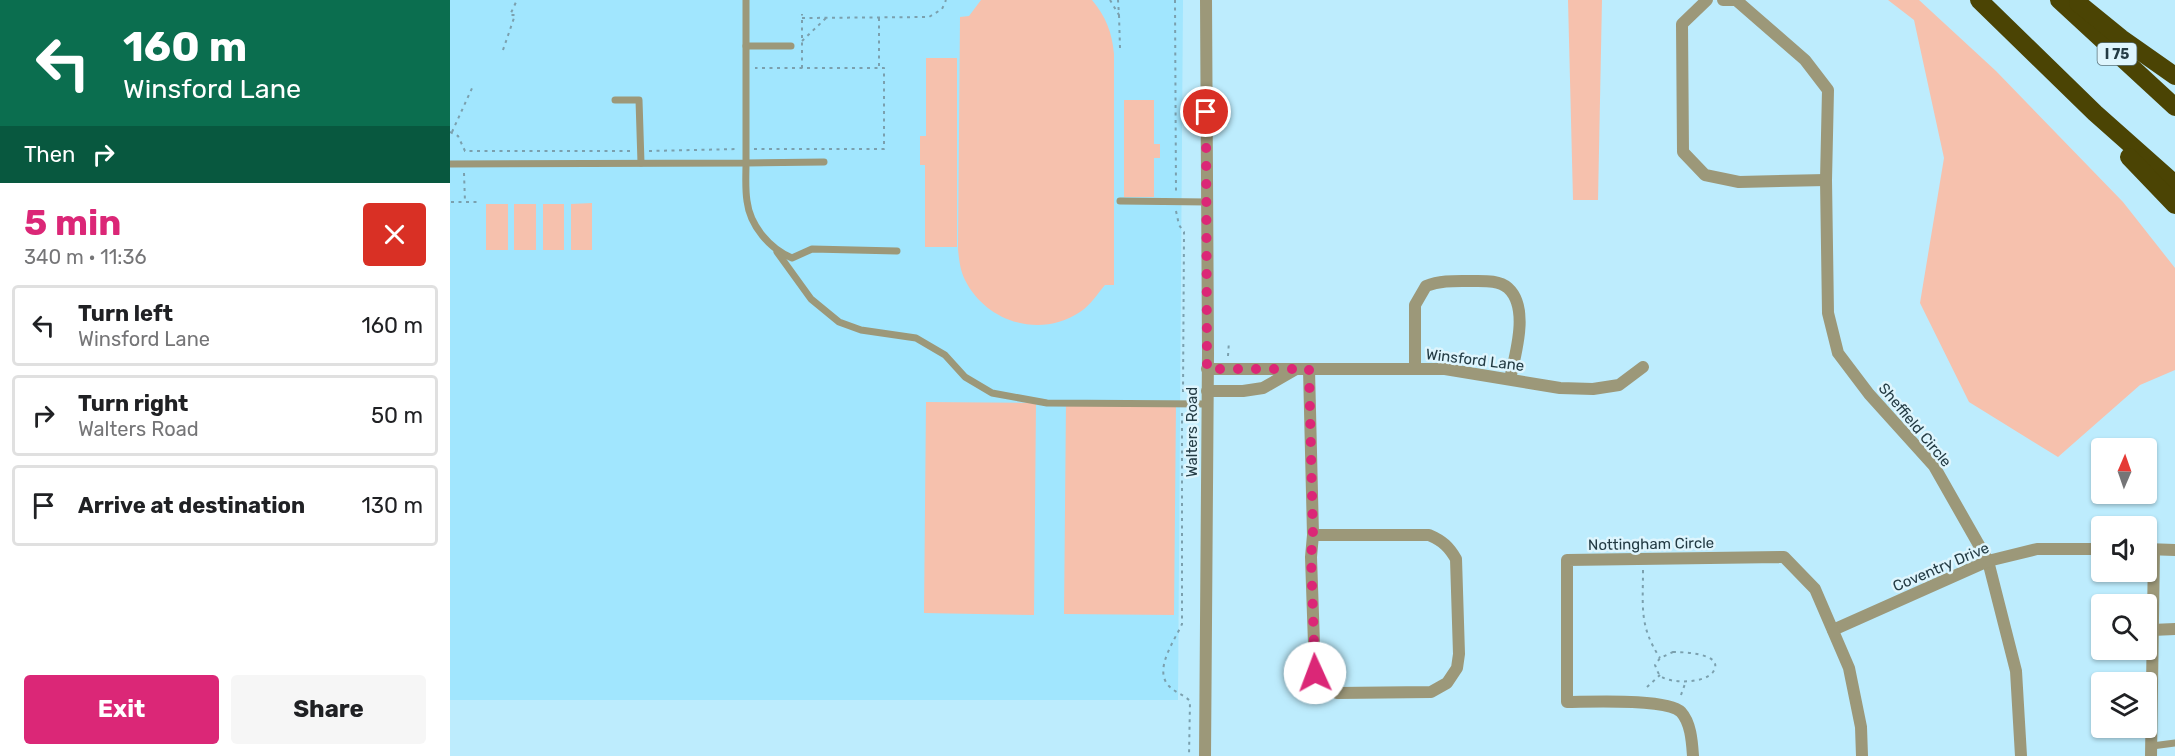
<!DOCTYPE html>
<html lang="en">
<head>
<meta charset="utf-8">
<style>
	body { margin:0; font-family:Rubik,sans-serif; background:#f6f6f6; color:#202124; height:100vh; display:flex; flex-direction:column; font-size:22px; white-space:nowrap }
	* { box-sizing:border-box; margin:0 }
	p { font-size:20px; color:#757577 }
	.icon { flex:none; width:33px; height:33px; fill:none; stroke:currentColor; stroke-width:2; stroke-linecap:round; stroke-linejoin:round }
	.map { position:relative; flex:1; overflow:hidden }
	.panel { display:flex; flex-direction:column; background:#fff; width:450px }
	.panel>* { flex:none }
	.top-card { background:#0b6e4f; color:#fff; overflow:hidden }
	.needle { width:39px; rotate:2deg }
	.controls { position:absolute; left:1641px; top:438px; display:grid; gap:12px }
	.controls a { display:grid; place-items:center; width:66px; height:66px; border-radius:6px; background:#fff; box-shadow:0 2px 4px #0004; font-size:30px }
	.pin { position:absolute; display:grid; place-items:center; width:51px; height:51px; color:#fff; margin:-26px; border:3px solid #fff; border-radius:50%; box-shadow:0 2px 6px #0007 }
	.me { position:absolute; width:66px; margin:-33px; rotate:358deg; stroke-linejoin:round; filter:drop-shadow(0 0 4px #0008) }
	.turn { display:flex; align-items:center; gap:21px; height:126px; padding:0 24px; font-size:27px }
	.turn .icon { width:78px; height:78px; stroke-width:2.5 }
	.turn b { display:block; font-size:42px; line-height:51px }
	.then { display:flex; align-items:center; height:57px; padding:0 24px; background:#0003; gap:12px; font-size:22px }
	.round { display:grid; place-items:center; flex:none; width:63px; height:63px; border-radius:6px; background:#f6f6f6 }
	.headline { display:flex; align-items:center; justify-content:space-between; height:102px; padding:0 24px }
	h1 { font-size:36px; font-weight:700; line-height:45px; color:#db2777 }
	.action { display:flex; gap:12px; margin-top:auto; padding:12px 24px }
	.action a { flex:1; height:69px; border-radius:6px; background:#db2777; color:#fff; font-size:24px; font-weight:700; line-height:69px; text-align:center }
	.action a+a { background:#f6f6f6; color:#202124 }
	ul { padding:0; list-style:none }
	li { display:flex; align-items:center; gap:18px; height:81px; margin:0 12px 9px; padding:0 12px; border:3px solid #e0e0e0; border-radius:6px }
	li div { flex:1 }
	li b { display:block; font-size:22px }
	li em { font-style:normal }
	main { display:flex; flex:1; min-height:0 }
	.map>svg:first-child { display:block }
</style>
</head>
<body>
<main>
<section class="panel">
<div class="top-card">
<div class="turn"><svg class="icon" aria-label="left" viewBox="0 0 24 24"><path d="M17 20v-9H6M10 6l-5 5 5 5"/></svg><div><b>160 m</b>Winsford Lane</div></div>
<div class="then">Then<svg class="icon" aria-label="right" viewBox="0 0 24 24"><path d="M7 20v-9h11M14 6l5 5-5 5"/></svg></div>
</div>
<div class="headline"><div><h1>5 min</h1><p>340 m · 11:36</p></div><a class="round" style="background:#d93025;color:#fff"><svg class="icon" aria-label="close" viewBox="0 0 24 24"><path d="M6 6l12 12M18 6L6 18"/></svg></a></div>
<ul>
<li><svg class="icon" aria-label="left" viewBox="0 0 24 24"><path d="M17 20v-9H6M10 6l-5 5 5 5"/></svg><div><b>Turn left</b><p>Winsford Lane</p></div><em>160 m</em></li>
<li><svg class="icon" aria-label="right" viewBox="0 0 24 24"><path d="M7 20v-9h11M14 6l5 5-5 5"/></svg><div><b>Turn right</b><p>Walters Road</p></div><em>50 m</em></li>
<li><svg class="icon" aria-label="arrive" viewBox="0 0 24 24"><path d="M6 21V4h12l-3 4 3 4H6"/></svg><div><b>Arrive at destination</b></div><em>130 m</em></li>
</ul>
<div class="action"><a>Exit</a><a>Share</a></div>
</section>
<div class="map">
<svg width="1725" height="756" viewBox="0 0 1725 756">
	<rect width="100%" height="100%" fill="#bdecfd"/>
	<polygon fill="#a1e6fe" points="0,0 733,0 728,700 0,700"/>
	<g fill="#f6c1ad">
		<path d="M531 0H642C656 17 662 32 664 54V285H655C647 294 641 305 630 312 590 339 536 322 515 280 510 270 509 259 508 249L510 17 519 16Z"/>
		<polygon points="1118,0 1152,0 1148,200 1123,200"/>
		<polygon points="1438,0 1469,0 1546,71 1673,202 1725,268 1725,370 1690,385 1608,457 1519,402 1470,303 1494,158 1464,20"/>
		<polygon points="476,58 507,58 507,247 475,247 475,165 470,165 470,136 476,136"/>
		<polygon points="674,100 704,100 704,144 710,144 710,158 704,158 704,197 674,197"/>
		<polygon points="142,203 142,250 121,250 121,204"/>
		<rect x="36" y="204" width="22" height="46"/>
		<rect x="64" y="204" width="22" height="46"/>
		<rect x="93" y="204" width="21" height="46"/>
		<polygon points="476,402 586,403 584,615 474,613"/>
		<polygon points="616,402 726,404 724,615 614,614"/>
	</g>
	<g fill="none" stroke-linecap="round" stroke-linejoin="round">
		<g stroke="#7ba0ae" stroke-width="2" stroke-dasharray="3 4.5" stroke-linecap="butt">
			<polyline points="660,0 669,15 668,0"/>
			<polyline points="725,0 726,193"/>
			<polyline points="669,15 670,48"/>
			<polyline points="352,18 479,17 492,9 496,0"/>
			<polyline points="429,18 429,67"/>
			<polyline points="352,41 376,18"/>
			<polyline points="53,50 65,15 60,15 67,0"/>
			<polyline points="352,68 352,14"/>
			<polyline points="0,132 8,136 15,151 182,151"/>
			<polyline points="2,132 23,86"/>
			<polyline points="304,149 434,149 434,68 305,68"/>
			<polyline points="199,151 287,149"/>
			<polyline points="14,173 15,202"/>
			<polyline points="1,202 29,202"/>
			<polyline points="726,211 729,225 734,232 733,395"/>
			<polyline points="778,356 779,341"/>
			<path d="M732 413V624C725 640 702 671 720 687 726 693 734 695 740 701L739 756"/>
			<path d="M1193 570C1193 607 1189 626 1210 658"/>
			<path d="M1223 652C1231 652 1276 653 1263 672 1255 683 1223 684 1212 677 1208 675 1207 669 1205 665L1210 658Z"/>
			<polyline points="1197,687 1210,675"/>
			<polyline points="1231,695 1236,681"/>
		</g>
		<g stroke="#9c9879" stroke-width="7">
			<polyline points="296,46 341,46"/>
			<polyline points="165,100 189,100 191,163"/>
			<path d="M374 162 296 163C296 175 295 189 297 201 300 226 320 249 342 258L362 249 447 251"/>
			<polyline points="0,164 296,163 296,0"/>
			<polyline points="670,201 757,202"/>
			<polyline points="327,252 361,299 389,322 411,330 466,338 495,355 515,377 542,393 597,403 757,404"/>
			<polyline points="1702,746 1725,743"/>
		</g>
		<g stroke="#9c9879" stroke-width="12">
			<polyline points="1257,0 1232,24 1233,152 1255,175 1289,182 1376,180"/>
			<polyline points="1273,0 1286,0 1355,60 1378,90 1376,180 1378,313 1388,353 1419,394 1484,466 1538,561 1566,671 1571,756"/>
			<path d="M965 368V305L976 286C991 280 1006 281 1022 281 1034 281 1049 280 1058 288 1080 308 1065 355 1060 379"/>
			<polyline points="846,369 995,369 1110,388 1143,389 1169,385 1193,367"/>
			<path d="M859 369 863 535 861 557 865 673 873 687 887 693 981 692 997 683 1007 668 1009 654 1006 559C999 547 993 541 979 535H863"/>
			<polyline points="757,391 793,391 813,388 846,369 757,369"/>
			<polyline points="1696,549 1725,550"/>
			<polyline points="1383,630 1538,561 1587,549 1652,549"/>
			<polyline points="1702,630 1725,629"/>
			<polyline points="755,756 758,353 756,0"/>
			<path d="M1243 756C1242 742 1241 723 1231 712 1217 698 1139 702 1117 702V560L1334 557 1365 589 1399 668 1411 727 1412 756"/>
			<polyline points="1701,756 1704,549"/>
		</g>
		<g stroke="#4b4404" stroke-width="18">
			<polyline points="1529,0 1645,113 1725,184"/>
			<polyline points="1609,0 1725,107"/>
			<polyline points="1628,3 1671,38 1725,76"/>
			<polyline points="1679,157 1725,205"/>
		</g>
	</g>
	<g fill="none" stroke-linecap="round" stroke-linejoin="round">
		<polyline stroke="#db2777" stroke-width="10" stroke-dasharray="0 18" points="756,112 757,369 859,369 863,536 861,556 865,673"/>
	</g>
	<g text-anchor="middle" dominant-baseline="central" stroke-width="5" stroke-linejoin="round" paint-order="stroke">
		<rect fill="#def5fd" stroke="#5b737c" stroke-width="1.5" x="1647.5" y="43" width="39" height="22" rx="4.5"/>
		<g font-size="14" font-weight="bold" fill="#233b44">
			<text x="1667" y="54">I 75</text>
		</g>
		<g font-size="15" fill="#233b44" stroke="#def5fd">
			<text transform="translate(1025 360) rotate(7)">Winsford Lane</text>
			<text transform="translate(1465 425) rotate(50)">Sheffield Circle</text>
			<text transform="translate(742 432) rotate(-90)">Walters Road</text>
			<text transform="translate(1201 544) rotate(-1)">Nottingham Circle</text>
			<text transform="translate(1491 567) rotate(-23)">Coventry Drive</text>
		</g>
	</g>
</svg>
<div class="controls">
<a><svg class="needle" viewBox="-14 -14 28 28"><path d="M0-13l5 13h-10z" fill="#e53935"/><path d="M0 13l5-13h-10z" fill="#757577"/></svg></a>
<a><svg class="icon" aria-label="sound" viewBox="0 0 24 24"><path d="M4 9h4l5-4v14l-5-4H4zM17 9q2 3 0 6"/></svg></a>
<a><svg class="icon" aria-label="search" viewBox="0 0 24 24"><circle cx="10" cy="10" r="6"/><path d="M15 15l6 6"/></svg></a>
<a><svg class="icon" aria-label="layers" viewBox="0 0 24 24"><path d="M12 4l9 5-9 5-9-5zM3 14l9 5 9-5"/></svg></a>
</div>
<div class="pin" style="left:756px;top:112px;background:#d93025"><svg class="icon" aria-label="arrive" viewBox="0 0 24 24"><path d="M6 21V4h12l-3 4 3 4H6"/></svg></div>
<svg class="me" style="left:865px;top:673px" viewBox="-20 -20 40 40"><circle r="19" fill="#fff"/><path d="M0-13L10 11 0 6-10 11z" fill="#db2777"/></svg>
</div>
</main>
</body>
</html>
